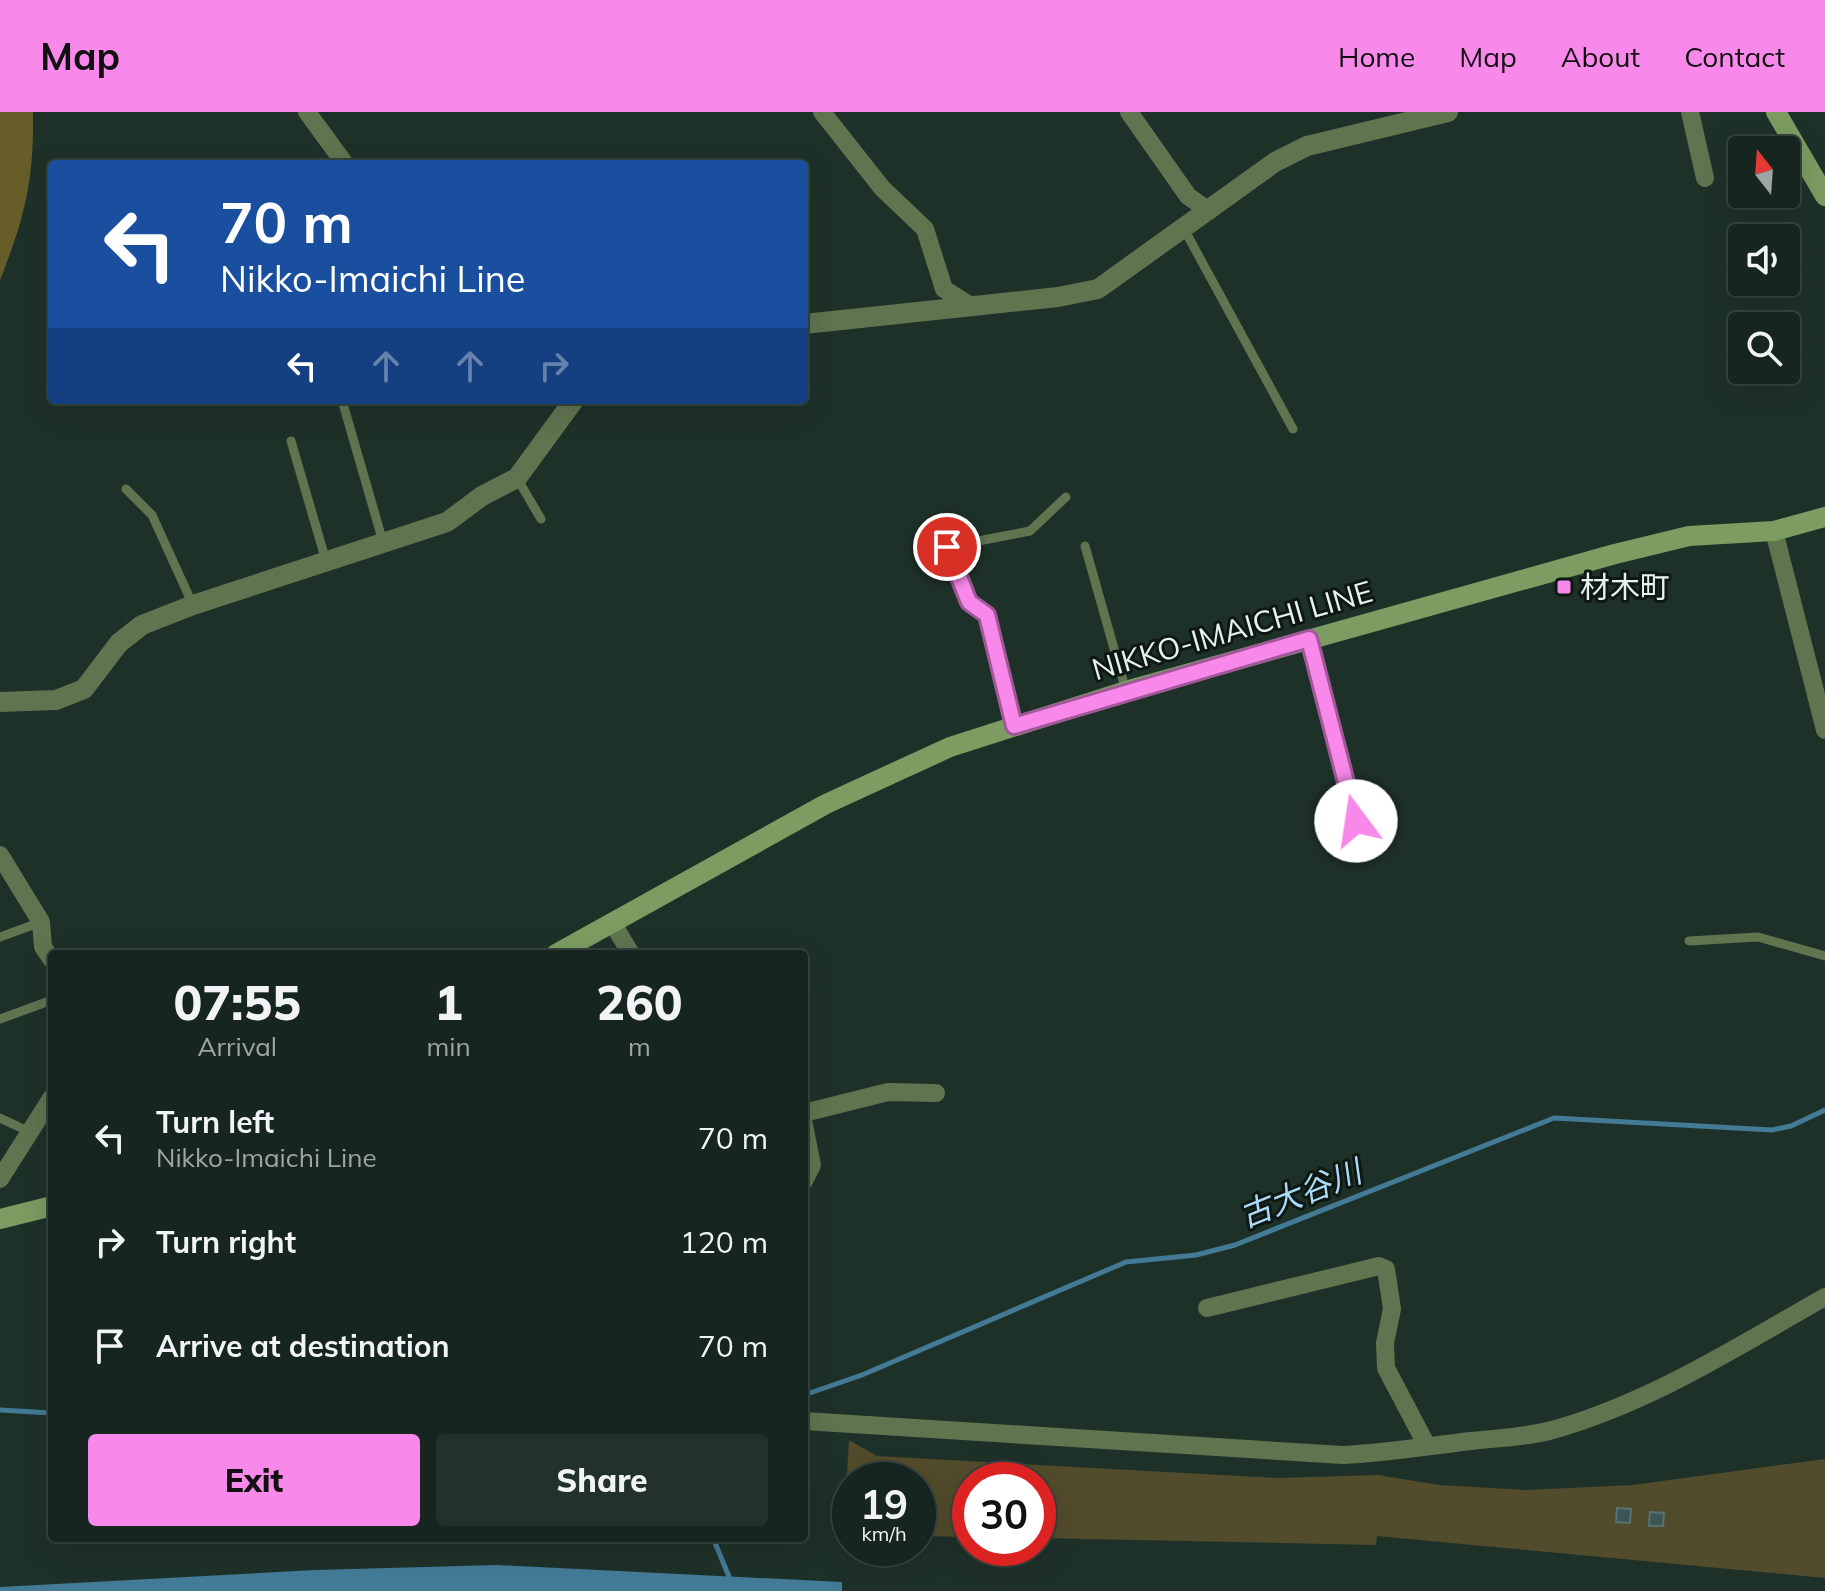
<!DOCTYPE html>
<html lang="en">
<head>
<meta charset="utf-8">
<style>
	body { margin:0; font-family:Mulish,"Noto Sans JP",sans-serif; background:#23312c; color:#f1f3f6; height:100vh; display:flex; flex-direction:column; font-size:30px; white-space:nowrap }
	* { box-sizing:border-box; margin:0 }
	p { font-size:26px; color:#9ea5a4 }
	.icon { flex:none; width:44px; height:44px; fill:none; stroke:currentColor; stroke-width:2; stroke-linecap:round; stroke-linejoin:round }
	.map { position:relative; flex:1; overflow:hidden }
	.details { position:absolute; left:48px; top:838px; width:760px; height:592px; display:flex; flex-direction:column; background:#16251f; border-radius:8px; box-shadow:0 8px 32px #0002,0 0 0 2px #35423d }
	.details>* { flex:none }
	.top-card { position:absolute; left:48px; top:48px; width:760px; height:244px; border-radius:8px; box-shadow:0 8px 32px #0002,0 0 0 2px #35423d; background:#1a4fa0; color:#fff; overflow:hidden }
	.needle { width:52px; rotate:343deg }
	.controls { position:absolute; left:1728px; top:24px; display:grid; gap:16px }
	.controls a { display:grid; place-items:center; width:72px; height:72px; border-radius:8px; background:#16251f; box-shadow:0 8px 32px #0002,0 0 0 2px #35423d; font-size:40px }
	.speed { position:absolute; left:832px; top:1350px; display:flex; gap:16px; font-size:40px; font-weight:700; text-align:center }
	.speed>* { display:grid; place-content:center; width:104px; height:104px; border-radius:50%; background:#16251f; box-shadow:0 8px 32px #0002,0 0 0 2px #35423d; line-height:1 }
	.speed small { font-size:20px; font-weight:400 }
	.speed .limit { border:12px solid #d22; background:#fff; color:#111 }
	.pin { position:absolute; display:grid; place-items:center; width:68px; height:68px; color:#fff; margin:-34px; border:4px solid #fff; border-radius:50%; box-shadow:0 2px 8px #0007 }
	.me { position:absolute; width:88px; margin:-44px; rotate:346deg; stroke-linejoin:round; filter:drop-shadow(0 0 6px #0008) }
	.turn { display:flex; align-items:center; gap:28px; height:168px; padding:0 40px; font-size:36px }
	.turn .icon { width:104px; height:104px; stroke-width:2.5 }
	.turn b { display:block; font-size:56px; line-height:68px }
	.lanes { display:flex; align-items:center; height:76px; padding:0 40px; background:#0003; justify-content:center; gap:40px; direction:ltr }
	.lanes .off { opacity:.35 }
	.eta { display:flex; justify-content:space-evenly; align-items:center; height:136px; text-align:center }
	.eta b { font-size:48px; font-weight:800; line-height:56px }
	.action { display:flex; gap:16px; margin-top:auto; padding:16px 40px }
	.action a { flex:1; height:92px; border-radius:8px; background:#f888ea; color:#111; font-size:32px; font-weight:800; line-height:92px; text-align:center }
	.action a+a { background:#23312c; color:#f1f3f6 }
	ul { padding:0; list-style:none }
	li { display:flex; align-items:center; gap:24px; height:104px; padding:0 40px }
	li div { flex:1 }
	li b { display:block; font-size:30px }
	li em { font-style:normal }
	header { display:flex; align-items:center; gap:48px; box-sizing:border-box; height:112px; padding:0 40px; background:#f888ea; color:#111 }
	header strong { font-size:38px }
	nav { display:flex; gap:44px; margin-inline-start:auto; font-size:28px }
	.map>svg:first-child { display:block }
</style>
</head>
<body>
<header>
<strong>Map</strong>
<nav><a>Home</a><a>Map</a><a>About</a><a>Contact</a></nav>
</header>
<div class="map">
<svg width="1825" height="1479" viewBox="0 0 1825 1479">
	<rect width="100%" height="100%" fill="#1e3129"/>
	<polygon fill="#524c2c" points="849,1328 877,1344 1278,1366 1378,1363 1439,1373 1527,1378 1633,1373 1825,1347 1825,1466 1377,1424 1376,1433 1038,1426 1038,1368 970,1368 970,1425 918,1424 918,1368 850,1368 850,1430 843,1427"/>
	<path fill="#675d28" d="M0 0H33C34 68 25 105 0 168Z"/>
	<polygon fill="#437a96" points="497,1453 842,1470 842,1479 0,1479 0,1475 315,1458"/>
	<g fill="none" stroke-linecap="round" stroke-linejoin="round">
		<g stroke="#437a96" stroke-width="5">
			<polyline points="804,1283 862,1263 1126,1150 1196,1143 1235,1133 1554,1006 1772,1018 1791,1014 1825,998"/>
			<polyline points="0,1298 52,1301"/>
			<polyline points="713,1426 735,1479"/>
		</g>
	</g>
	<g fill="#3b5455" stroke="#587272" stroke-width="2">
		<polygon points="1617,1396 1631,1397 1630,1411 1616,1410"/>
		<polygon points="1650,1400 1664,1401 1663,1414 1649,1414"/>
	</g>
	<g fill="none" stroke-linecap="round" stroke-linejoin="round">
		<g stroke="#607450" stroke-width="9">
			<polyline points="1184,117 1293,317"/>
			<polyline points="342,288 383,430"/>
			<polyline points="291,329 326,449"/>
			<polyline points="517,366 541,407"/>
			<polyline points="126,377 152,403 193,493"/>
			<polyline points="1085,434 1126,579"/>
			<polyline points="1014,614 987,503 969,490 947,435 1030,419 1066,385"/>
			<polyline points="0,825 41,810"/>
			<polyline points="1689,829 1758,825 1825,844"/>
			<polyline points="0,907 52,888"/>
			<polyline points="0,1006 30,1020"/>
		</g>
		<g stroke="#607450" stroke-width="18">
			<polyline points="307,0 345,52"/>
			<polyline points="822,0 882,76 925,117 944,177 971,194"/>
			<polyline points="1129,0 1188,84 1209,99"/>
			<polyline points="1690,0 1705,66"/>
			<polyline points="1774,419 1825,618"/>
			<polyline points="1309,527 1356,709"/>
			<polyline points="0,743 41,810 43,835 52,848"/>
			<polyline points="612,810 631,842"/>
			<polyline points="804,1001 888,980 936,981"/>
			<polyline points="804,1013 812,1053 804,1069"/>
			<polyline points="0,1067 52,985"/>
			<polyline points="1207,1196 1379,1154 1386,1157 1392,1197 1385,1231 1386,1256 1427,1334"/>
			<path d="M804 1309 1343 1343C1386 1341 1428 1334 1471 1329 1499 1326 1529 1325 1556 1317 1653 1289 1738 1234 1825 1185"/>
		</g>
		<g stroke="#607450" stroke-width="20">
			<polyline points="804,212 1058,185 1098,177 1275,50 1307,34 1448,0"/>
			<polyline points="0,590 56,588 84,577 119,531 142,513 193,493 447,410 482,384 517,366 574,288"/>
		</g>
		<g stroke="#7c9c61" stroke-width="20">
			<polyline points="1776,0 1825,84"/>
			<polyline points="556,842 826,692 950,635 1126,579 1615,442 1689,424 1774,419 1825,405"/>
			<polyline points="0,1107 52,1094"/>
		</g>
	</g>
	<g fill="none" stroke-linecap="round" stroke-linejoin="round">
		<g stroke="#a15898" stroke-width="20">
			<polyline id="route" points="947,435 969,490 987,503 1014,614 1309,527 1356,709"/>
		</g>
		<use href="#route" stroke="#f888ea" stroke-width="14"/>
	</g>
	<rect fill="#f888ea" stroke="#0f1713" stroke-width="3" x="1556" y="467" width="16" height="16" rx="4"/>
	<g text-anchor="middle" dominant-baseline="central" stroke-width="6" stroke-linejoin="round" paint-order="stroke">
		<g font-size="30" fill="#e6f3ed" stroke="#0f1713" text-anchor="start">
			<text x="1580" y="475">材木町</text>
		</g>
		<g font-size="30" fill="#e6f3ed" stroke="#0f1713">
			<text transform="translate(1232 518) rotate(-16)">NIKKO-IMAICHI LINE</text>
		</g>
		<g font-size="32" font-style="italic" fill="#aadaf5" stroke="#0f1713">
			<text transform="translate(1300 1081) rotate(-22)">古大谷川</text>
		</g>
	</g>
</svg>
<div class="controls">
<a><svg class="needle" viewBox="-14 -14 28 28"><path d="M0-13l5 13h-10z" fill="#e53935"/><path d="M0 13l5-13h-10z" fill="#9ea5a4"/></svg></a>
<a><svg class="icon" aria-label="sound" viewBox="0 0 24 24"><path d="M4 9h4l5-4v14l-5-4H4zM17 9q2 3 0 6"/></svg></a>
<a><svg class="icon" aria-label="search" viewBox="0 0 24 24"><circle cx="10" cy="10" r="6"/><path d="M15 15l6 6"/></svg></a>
</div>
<div class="speed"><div>19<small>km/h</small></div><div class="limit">30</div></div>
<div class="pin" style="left:947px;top:435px;background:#d93025"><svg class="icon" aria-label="arrive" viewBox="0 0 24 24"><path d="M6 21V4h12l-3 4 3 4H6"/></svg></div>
<svg class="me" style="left:1356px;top:709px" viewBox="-20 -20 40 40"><circle r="19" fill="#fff"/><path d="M0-13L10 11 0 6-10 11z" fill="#f888ea"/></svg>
<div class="top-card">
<div class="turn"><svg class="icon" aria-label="left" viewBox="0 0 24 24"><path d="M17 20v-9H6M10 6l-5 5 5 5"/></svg><div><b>70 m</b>Nikko-Imaichi Line</div></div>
<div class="lanes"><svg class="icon" aria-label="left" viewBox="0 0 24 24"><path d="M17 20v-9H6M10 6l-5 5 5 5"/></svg><svg class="icon off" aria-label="ahead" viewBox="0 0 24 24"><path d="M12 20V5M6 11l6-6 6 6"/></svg><svg class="icon off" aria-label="ahead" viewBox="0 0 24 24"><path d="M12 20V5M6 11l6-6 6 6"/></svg><svg class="icon off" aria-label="right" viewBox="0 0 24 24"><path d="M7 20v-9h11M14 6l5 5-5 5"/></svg></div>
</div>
<section class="details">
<div class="eta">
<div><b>07:55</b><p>Arrival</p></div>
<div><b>1</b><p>min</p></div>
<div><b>260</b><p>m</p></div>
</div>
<ul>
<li><svg class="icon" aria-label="left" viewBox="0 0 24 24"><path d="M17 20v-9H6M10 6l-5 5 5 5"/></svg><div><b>Turn left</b><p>Nikko-Imaichi Line</p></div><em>70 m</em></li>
<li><svg class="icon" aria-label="right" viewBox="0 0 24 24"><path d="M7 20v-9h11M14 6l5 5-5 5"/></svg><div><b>Turn right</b></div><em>120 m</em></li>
<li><svg class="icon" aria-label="arrive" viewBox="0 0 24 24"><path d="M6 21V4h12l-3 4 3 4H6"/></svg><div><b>Arrive at destination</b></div><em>70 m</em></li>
</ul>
<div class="action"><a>Exit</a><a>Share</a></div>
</section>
</div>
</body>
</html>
